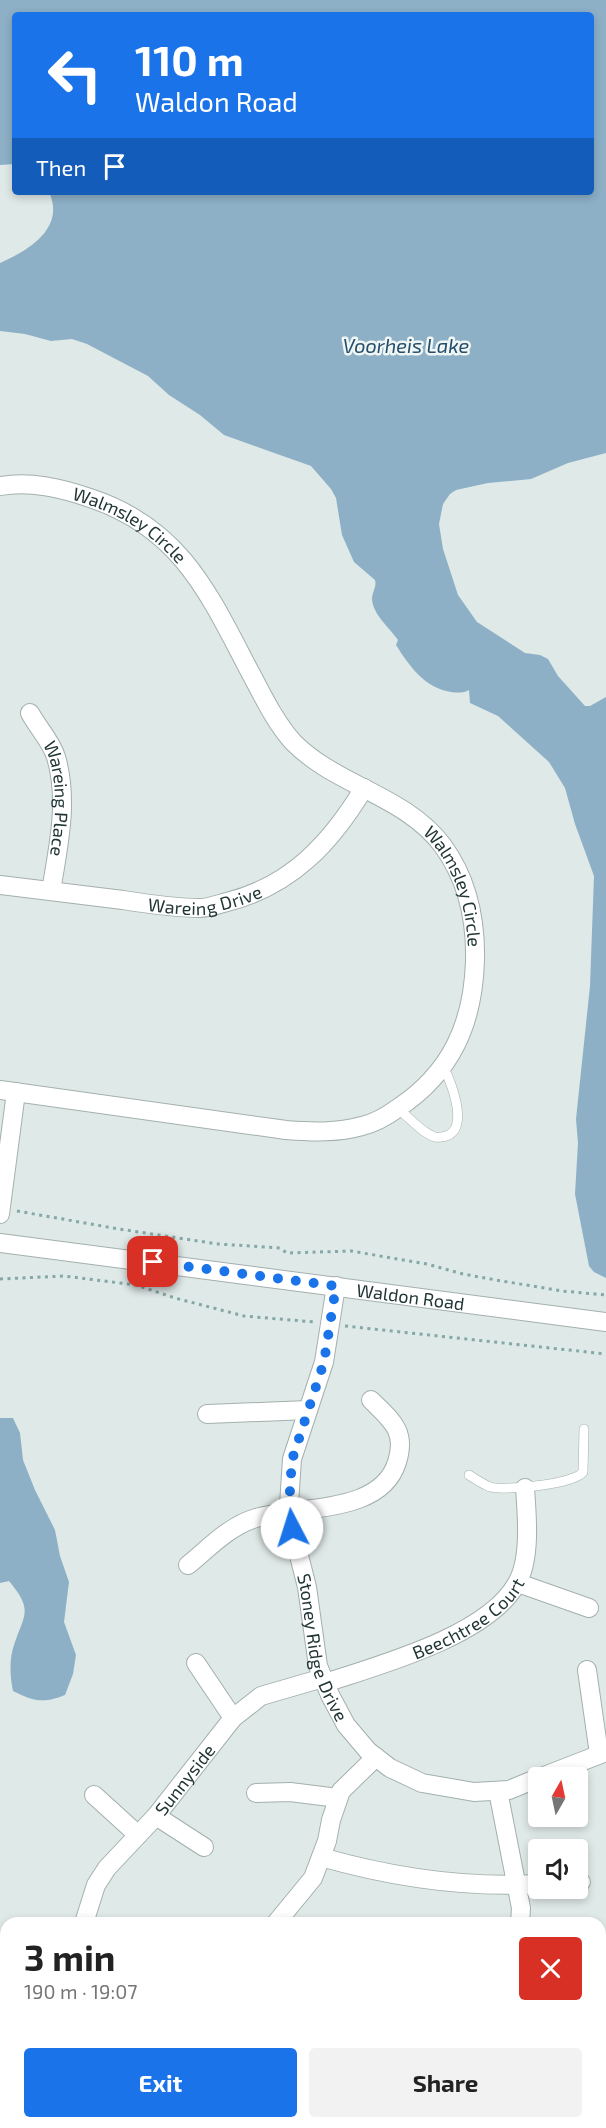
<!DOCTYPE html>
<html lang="en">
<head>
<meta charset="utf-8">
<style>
	body { margin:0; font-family:"Exo 2",sans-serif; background:#f2f2f2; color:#222; height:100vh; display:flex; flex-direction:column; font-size:22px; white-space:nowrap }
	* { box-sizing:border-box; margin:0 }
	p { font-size:20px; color:#767676 }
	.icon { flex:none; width:33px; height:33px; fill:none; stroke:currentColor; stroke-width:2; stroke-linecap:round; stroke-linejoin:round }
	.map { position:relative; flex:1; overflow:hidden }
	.panel { position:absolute; left:0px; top:1917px; width:606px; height:212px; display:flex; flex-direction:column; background:#fff; border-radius:18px 18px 0 0; box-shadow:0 3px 9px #0003 }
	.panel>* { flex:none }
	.hud { position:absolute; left:12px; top:12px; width:582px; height:183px; border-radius:6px; box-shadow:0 3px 9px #0003; background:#1a73e8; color:#fff; overflow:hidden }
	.needle { width:39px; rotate:9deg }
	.fabs { position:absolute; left:528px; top:1767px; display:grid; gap:12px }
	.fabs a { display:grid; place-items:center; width:60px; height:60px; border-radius:6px; background:#fff; box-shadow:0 3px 9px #0003; font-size:30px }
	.pin { position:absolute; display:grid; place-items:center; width:51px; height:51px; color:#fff; margin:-26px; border-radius:12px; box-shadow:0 3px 9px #0006 }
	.me { position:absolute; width:66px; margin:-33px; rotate:355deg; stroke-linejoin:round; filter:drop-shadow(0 0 4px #0008) }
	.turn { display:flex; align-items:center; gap:21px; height:126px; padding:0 24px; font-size:27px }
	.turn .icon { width:78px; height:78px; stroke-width:2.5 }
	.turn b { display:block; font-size:42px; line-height:51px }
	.then { display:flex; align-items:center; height:57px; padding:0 24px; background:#0003; gap:12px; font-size:22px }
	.round { display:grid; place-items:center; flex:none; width:63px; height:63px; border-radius:6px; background:#f2f2f2 }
	.overview { display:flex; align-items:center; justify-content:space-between; height:102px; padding:0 24px }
	h1 { font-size:36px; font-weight:700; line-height:45px }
	.button { display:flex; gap:12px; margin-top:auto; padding:12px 24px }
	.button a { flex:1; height:69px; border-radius:6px; background:#1a73e8; color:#fff; font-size:24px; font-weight:700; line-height:69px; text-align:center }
	.button a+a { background:#f2f2f2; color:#222 }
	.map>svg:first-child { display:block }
</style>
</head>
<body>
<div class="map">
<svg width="606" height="2128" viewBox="0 0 606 2128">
	<rect width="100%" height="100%" fill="#dfe9e7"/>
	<g fill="#8db0c7">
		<path d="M0 0H606V453L568 463 531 479 488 483 456 490 450 494 443 504 439 524 443 549 458 595 477 622 525 653 540 655 548 659 558 676 585 706H590L606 697V1278L594 1272 589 1266 575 1194 578 1143 576 1119 590 986 594 876 575 824 565 788 549 762 498 716 470 703 469 690C464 693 458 693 451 692 425 688 410 667 396 645L398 640C389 627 373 615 372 599 372 592 377 587 375 580L354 562 342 535 336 498 331 489 311 466 224 435 200 415 169 395 148 376 87 344 72 339 51 341 25 334 0 331V263C27 251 66 229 49 192H591V15H15V164L0 165Z"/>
		<path d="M0 1418H13L20 1433 23 1460 35 1490 55 1530 60 1556 69 1582 64 1622 76 1655 73 1674 65 1695C43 1704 33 1701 13 1691 10 1677 9 1659 14 1645 24 1614 34 1611 9 1581L0 1583Z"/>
	</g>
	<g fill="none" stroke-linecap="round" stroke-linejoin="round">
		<g stroke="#a3b0ae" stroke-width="10">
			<g id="service">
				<path d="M398 1109C409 1117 422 1133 435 1137 440 1138 444 1137 449 1135 468 1124 451 1082 443 1066"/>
				<path d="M469 1475C475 1479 483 1484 490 1487 505 1491 575 1484 583 1472L584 1429"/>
			</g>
		</g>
		<g stroke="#a3b0ae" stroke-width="20">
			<g id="minor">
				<path id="s1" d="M0 486C31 481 61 488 90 498 181 528 209 594 250 672 263 696 275 722 293 742 336 786 405 795 443 846 467 879 476 920 475 961 473 1024 451 1073 398 1108 387 1116 375 1123 362 1126 337 1133 312 1132 286 1130L0 1090"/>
				<path id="s2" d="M30 713C38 728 51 741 56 757 69 801 58 848 51 891"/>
				<path id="s3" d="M0 885C41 890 82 895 123 900 148 904 175 908 200 908 209 908 219 904 227 902 291 886 331 843 364 788"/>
				<polyline points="0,1214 16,1092"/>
				<path id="s4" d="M336 1286 324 1362 292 1459 289 1505 292 1528 307 1587 318 1666 330 1695 346 1725 368 1751 390 1768 422 1783 474 1792 509 1790 538 1778"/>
				<polyline points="207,1414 308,1410"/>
				<path d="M188 1565C209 1548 229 1526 256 1518 299 1505 381 1515 397 1462 407 1431 391 1420 371 1400"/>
				<polyline points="518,1583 589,1608"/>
				<polyline points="196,1663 233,1718"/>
				<polyline points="587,1670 599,1754"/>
				<path id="s5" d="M325 1683C379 1665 488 1636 517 1583 531 1559 527 1516 525 1488"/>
				<polyline points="539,1778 606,1752"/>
				<polyline points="498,1791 521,1908 520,1923"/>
				<polyline points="256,1793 290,1792 338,1798"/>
				<polyline points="94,1795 138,1835"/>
				<polyline points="156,1816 204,1847"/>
				<path d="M321 1857C391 1877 465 1888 538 1884"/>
				<polyline points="578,1882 581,1882"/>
				<path id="s6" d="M84 1923 96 1885 107 1868 156 1816 233 1718 261 1696 323 1678"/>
				<polyline points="276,1923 313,1878 327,1841 331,1820 341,1791 376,1757"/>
			</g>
		</g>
		<g stroke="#a3b0ae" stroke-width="20">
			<g id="tertiary">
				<path id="s7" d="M0 1243 606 1322"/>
			</g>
		</g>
		<g stroke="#84a8a6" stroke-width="3" stroke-dasharray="3 4.5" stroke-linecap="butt">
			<polyline points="17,1211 119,1229 218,1244 280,1248 287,1253 351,1251 427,1264 463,1274 496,1280 562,1291 606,1295"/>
			<polyline points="0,1279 64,1276 136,1285 175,1298 244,1316 315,1322"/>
			<polyline points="345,1326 606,1354"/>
		</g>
		<use href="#service" stroke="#fff" stroke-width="9"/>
		<use href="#minor" stroke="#fff" stroke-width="18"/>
		<use href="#tertiary" stroke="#fff" stroke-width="18"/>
	</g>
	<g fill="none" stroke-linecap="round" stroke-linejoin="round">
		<polyline stroke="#1a73e8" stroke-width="10" stroke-dasharray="0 18" points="153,1262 336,1286 324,1362 292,1460 289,1505 292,1528"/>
	</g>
	<g text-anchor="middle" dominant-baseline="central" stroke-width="5" stroke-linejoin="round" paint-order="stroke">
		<g font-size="18" fill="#223636" stroke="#eff6f4">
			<text stroke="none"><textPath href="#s1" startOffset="140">Walmsley Circle</textPath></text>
			<text stroke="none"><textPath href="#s2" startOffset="93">Wareing Place</textPath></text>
			<text stroke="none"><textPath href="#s1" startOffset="644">Walmsley Circle</textPath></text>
			<text stroke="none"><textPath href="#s3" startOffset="207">Wareing Drive</textPath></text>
			<text stroke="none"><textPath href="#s7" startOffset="414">Waldon Road</textPath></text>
			<text stroke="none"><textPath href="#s5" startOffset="159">Beechtree Court</textPath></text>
			<text stroke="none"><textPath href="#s4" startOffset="372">Stoney Ridge Drive</textPath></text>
			<text stroke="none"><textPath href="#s6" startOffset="178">Sunnyside</textPath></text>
		</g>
		<g font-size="20" font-style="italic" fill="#244d6b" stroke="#eff6f4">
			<text x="406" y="345">Voorheis Lake</text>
		</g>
	</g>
</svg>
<div class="fabs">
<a><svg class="needle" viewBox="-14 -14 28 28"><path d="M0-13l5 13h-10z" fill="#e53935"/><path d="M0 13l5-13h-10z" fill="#767676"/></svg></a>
<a><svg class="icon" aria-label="sound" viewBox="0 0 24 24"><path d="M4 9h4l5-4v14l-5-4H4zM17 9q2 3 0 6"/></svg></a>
</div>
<div class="pin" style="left:153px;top:1262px;background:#d93025"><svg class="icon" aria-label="arrive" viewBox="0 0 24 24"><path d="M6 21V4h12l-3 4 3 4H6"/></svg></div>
<svg class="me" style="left:292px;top:1528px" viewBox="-20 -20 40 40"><circle r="19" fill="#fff"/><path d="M0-13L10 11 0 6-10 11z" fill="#1a73e8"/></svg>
<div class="hud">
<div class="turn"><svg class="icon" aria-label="left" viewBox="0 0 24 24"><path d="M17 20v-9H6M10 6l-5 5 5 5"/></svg><div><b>110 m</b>Waldon Road</div></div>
<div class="then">Then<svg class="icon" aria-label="arrive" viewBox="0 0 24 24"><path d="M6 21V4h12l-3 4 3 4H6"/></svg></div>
</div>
<section class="panel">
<div class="overview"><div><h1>3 min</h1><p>190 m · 19:07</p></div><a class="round" style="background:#d93025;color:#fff"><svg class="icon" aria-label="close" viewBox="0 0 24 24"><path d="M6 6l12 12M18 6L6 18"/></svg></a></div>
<div class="button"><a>Exit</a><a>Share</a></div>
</section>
</div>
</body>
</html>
